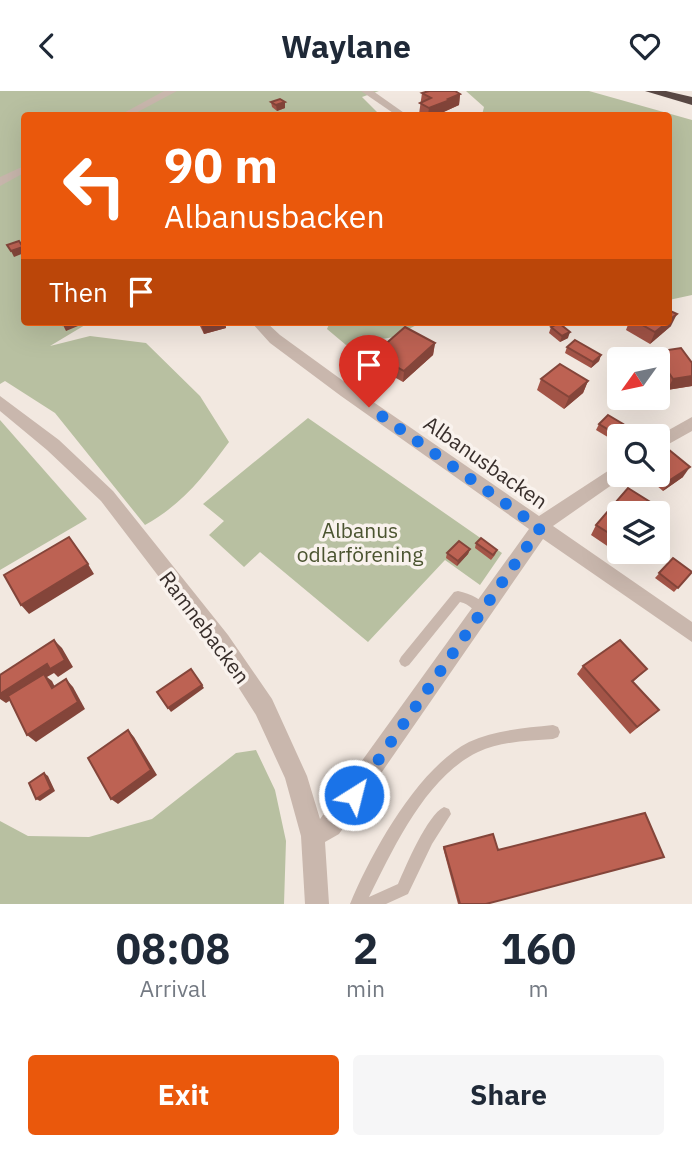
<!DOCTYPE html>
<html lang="en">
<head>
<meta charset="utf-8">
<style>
	body { margin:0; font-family:"IBM Plex Sans",sans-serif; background:#f6f6f7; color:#1f2937; height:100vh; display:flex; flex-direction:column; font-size:26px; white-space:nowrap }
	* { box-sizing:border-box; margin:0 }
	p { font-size:23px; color:#747a83 }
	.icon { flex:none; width:38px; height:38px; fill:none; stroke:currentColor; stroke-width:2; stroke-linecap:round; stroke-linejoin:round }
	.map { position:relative; height:813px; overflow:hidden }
	.details { display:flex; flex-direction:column; background:#fff; flex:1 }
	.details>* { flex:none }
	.banner { position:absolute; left:21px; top:21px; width:651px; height:214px; border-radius:7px; box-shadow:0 7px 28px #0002; background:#ea580c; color:#fff; overflow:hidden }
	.needle { width:46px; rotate:237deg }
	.fabs { position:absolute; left:607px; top:256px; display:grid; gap:14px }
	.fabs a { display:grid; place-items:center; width:63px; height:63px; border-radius:7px; background:#fff; box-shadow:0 7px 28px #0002; font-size:35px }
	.pin { position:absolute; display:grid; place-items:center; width:60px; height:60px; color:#fff; margin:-72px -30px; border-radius:50% 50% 50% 0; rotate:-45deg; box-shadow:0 0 7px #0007 }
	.pin .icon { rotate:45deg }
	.me { position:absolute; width:77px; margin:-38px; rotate:36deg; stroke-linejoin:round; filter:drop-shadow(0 0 5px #0008) }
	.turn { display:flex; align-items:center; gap:24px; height:147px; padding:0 28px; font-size:32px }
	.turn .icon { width:91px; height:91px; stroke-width:2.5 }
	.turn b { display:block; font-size:49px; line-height:60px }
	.then { display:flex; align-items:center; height:66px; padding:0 28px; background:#0003; gap:14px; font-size:26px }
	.eta { display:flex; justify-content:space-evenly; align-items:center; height:119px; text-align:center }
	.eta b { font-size:42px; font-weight:800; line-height:49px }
	.cta { display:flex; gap:14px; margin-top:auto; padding:14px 28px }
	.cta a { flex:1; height:80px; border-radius:7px; background:#ea580c; color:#fff; font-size:28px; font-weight:800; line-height:80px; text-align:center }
	.cta a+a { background:#f6f6f7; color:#1f2937 }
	header { display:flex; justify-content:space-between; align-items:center; height:91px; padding:0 28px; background:#fff; font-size:32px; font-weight:800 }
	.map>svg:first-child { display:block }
</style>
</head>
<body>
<header><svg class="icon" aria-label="back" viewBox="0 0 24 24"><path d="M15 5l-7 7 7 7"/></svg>Waylane<svg class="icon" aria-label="heart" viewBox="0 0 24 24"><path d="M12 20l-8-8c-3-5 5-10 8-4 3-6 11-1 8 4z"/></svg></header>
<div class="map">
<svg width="692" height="813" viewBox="0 0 692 813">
	<rect width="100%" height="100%" fill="#f2e8e0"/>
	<g fill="#b8c0a1">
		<path d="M0 0H379L362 6 380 24H24V231H90L50 255 90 245 146 252 200 305 229 351C203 386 184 412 145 434L55 322 5 290 0 293Z"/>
		<polygon points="466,0 589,0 692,29 692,204 669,209 668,24 482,24 484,16"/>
		<polygon points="330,231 422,231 394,246 346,254 327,238"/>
		<polygon points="308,327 502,462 480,494 445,469 368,551 260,461 244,476 209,444 224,430 203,413"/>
		<polygon points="0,329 87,428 0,479"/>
		<polygon points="256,659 275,699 286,750 284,813 0,813 0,730 28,745 89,746 152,728 236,662"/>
	</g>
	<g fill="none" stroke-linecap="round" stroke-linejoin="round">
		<g fill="#c9b7ad" fill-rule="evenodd">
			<path d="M458 500C471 503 483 508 490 520L488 524 484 525C475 522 470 513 460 511L409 574 405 576 401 574 399 570 401 566 454 501Z"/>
			<path d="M553 634 558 636 560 641 558 646 553 648C529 650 501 650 478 661 426 686 394 756 369 806L398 793C406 775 427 724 444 716L449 718 451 723 432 753 408 803 386 813H350C371 762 418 677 469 651 495 639 525 637 553 634Z"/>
		</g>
		<g fill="#c9b7ad" fill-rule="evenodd">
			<polygon points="164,0 177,0 132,24 120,24"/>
			<polygon points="361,0 373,0 407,24 396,24"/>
			<polygon points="24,75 24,82 0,95 0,86"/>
			<polygon points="251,231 266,231 280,244 353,297 539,425 620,372 620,383 626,384 553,435 692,531 692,551 543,448 339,743 325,751 329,813 305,813 301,745 285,687 256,624 214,558 101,410 47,359 0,320 0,305 59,349 113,400 228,544 272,608 307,685 320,728 529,438 341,305 270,252"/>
			<polygon points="692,326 692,340 658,359 658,345"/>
		</g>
		<polygon fill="#584743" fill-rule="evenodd" points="645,0 666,0 692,6 692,14"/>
	</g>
	<g fill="#a35447">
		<polygon points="422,2 460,3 459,14 437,24 422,24 419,23"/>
		<polygon points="271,11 285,11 285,17 277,20 272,16"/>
		<polygon points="198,231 225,231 226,237 204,243"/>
		<polygon points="629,231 668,231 671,235 650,253 626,239"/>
		<polygon points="551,236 568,247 560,251 549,242"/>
		<polygon points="435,252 433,264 403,291 373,274 374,263"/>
		<polygon points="567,256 601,264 599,270 591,277 565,262"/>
		<polygon points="655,261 692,272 692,295 667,299 658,286 658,268 651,268"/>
		<polygon points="541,288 588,290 583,302 564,318 537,299"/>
		<polygon points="599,333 620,339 611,348 596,339"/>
		<polygon points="658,364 683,386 663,400 643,383 658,383"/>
		<polygon points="628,397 663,419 658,426 658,422 620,422 620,460 630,460 625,467 591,444 596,434"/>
		<polygon points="476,452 497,459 495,464 491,469 475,457"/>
		<polygon points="470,458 468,463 457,475 446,467 447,462"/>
		<polygon points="673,467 692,481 674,501 655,487"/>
		<polygon points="583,575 647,578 633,591 659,619 630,643 577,583"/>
		<polygon points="444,756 498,759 488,813 458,813 443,757"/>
	</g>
	<g fill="#84453a">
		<polygon points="460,3 459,14 437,24 428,24 429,17"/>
		<polygon points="285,11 285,17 277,20 276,14"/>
		<polygon points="23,156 24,162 14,166 11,160"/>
		<polygon points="677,223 671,235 650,253 655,241"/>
		<polygon points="71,231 77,231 78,235 66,240 63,234"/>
		<polygon points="203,231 225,231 226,237 204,243 201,232"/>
		<polygon points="570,241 568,247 560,251 562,245"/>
		<polygon points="435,252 433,264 403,291 404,280"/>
		<polygon points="601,264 599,270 591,277 593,271"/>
		<polygon points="692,285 692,295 667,299 673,288"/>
		<polygon points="588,290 583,302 564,318 569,306"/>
		<polygon points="623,333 620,339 611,348 614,342"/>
		<polygon points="690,376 683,386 663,400 670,389"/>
		<polygon points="470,458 468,463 457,475 458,470"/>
		<polygon points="88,473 94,483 29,523 21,514"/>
		<polygon points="54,549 62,557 73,576 58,586 54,582 47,586 52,590 59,604 52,597 46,587 6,612 0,608 0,603 47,573"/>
		<polygon points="66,588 73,596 85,618 36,651 27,644"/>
		<polygon points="202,594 204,597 171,621 168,617"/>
		<polygon points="128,639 134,646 157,684 118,713 111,708"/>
		<polygon points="44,682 48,685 55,700 40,710 36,708"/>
	</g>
	<g fill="#bd6253" stroke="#84453a" stroke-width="2">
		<polygon points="429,0 455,0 460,3 448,8 450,9 429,17 420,12 431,7 422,2"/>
		<polygon points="280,8 285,11 276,14 271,11"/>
		<polygon points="19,150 23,156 11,160 7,154"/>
		<polygon points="668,219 677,223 668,230"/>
		<polygon points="61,231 71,231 63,234"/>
		<polygon points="637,231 668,231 655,241"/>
		<polygon points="559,232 570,241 562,245 551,236"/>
		<polygon points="405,236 435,252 404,280 374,263"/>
		<polygon points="575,249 601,264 593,271 567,256"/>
		<polygon points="681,257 692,272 692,285 673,288 655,261"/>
		<polygon points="560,273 588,290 569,306 541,288"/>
		<polygon points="608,324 623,333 614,342 599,333"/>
		<polygon points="668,358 690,376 670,389 658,380 658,364"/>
		<polygon points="628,397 663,419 658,425 658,422 620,422 620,449 596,434"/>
		<polygon points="69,446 88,473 21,514 4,484"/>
		<polygon points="481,447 497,459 493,464 476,452"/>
		<polygon points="459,450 470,458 458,470 447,462"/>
		<polygon points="673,467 692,481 678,497 659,482"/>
		<polygon points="54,549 65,569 50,578 47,573 0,603 0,584"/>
		<polygon points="620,549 647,578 632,590 659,619 637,636 583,575"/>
		<polygon points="191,578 202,594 168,617 157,601"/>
		<polygon points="44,583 52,597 66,588 78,611 27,644 8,605"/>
		<polygon points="128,639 151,679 111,708 88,667"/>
		<polygon points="44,682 51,698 36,708 29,692"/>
		<polygon points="645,722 664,766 486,813 460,813 444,756 493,743 498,759"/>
	</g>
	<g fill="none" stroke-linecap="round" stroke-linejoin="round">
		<polyline stroke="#1a73e8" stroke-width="12" stroke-dasharray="0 21.6" points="354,704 540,437 369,316"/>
	</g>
	<g text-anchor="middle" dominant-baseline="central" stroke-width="7" stroke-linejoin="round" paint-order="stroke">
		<g font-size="21" fill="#382e2b" stroke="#f9f2ed">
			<text transform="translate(486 371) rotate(35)">Albanusbacken</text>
			<text transform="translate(205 536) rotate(53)">Ramnebacken</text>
		</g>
		<g font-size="21" fill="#4b5430" stroke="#f9f2ed">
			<text x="360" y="439">Albanus<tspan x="360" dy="24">odlarförening</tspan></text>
		</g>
	</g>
</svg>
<div class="fabs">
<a><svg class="needle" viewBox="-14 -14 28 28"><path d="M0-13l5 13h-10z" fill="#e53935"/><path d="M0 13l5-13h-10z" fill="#747a83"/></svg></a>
<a><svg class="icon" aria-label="search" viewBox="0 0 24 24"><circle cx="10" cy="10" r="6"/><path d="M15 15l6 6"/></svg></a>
<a><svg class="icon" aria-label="layers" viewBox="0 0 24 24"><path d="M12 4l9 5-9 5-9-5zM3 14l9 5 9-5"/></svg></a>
</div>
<div class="pin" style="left:369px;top:316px;background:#d93025"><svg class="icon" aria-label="arrive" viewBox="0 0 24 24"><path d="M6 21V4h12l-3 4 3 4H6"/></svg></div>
<svg class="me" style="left:354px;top:704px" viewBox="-20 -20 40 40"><circle r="17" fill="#1a73e8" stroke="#fff" stroke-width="3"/><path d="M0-11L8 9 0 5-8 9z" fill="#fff"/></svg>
<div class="banner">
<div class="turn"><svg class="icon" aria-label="left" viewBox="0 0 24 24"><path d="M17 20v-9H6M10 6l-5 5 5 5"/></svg><div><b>90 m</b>Albanusbacken</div></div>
<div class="then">Then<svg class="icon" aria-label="arrive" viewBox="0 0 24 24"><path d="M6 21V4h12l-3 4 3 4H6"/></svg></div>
</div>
</div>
<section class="details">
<div class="eta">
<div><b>08:08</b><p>Arrival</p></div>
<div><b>2</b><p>min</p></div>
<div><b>160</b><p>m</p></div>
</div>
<div class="cta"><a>Exit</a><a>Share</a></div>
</section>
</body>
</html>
